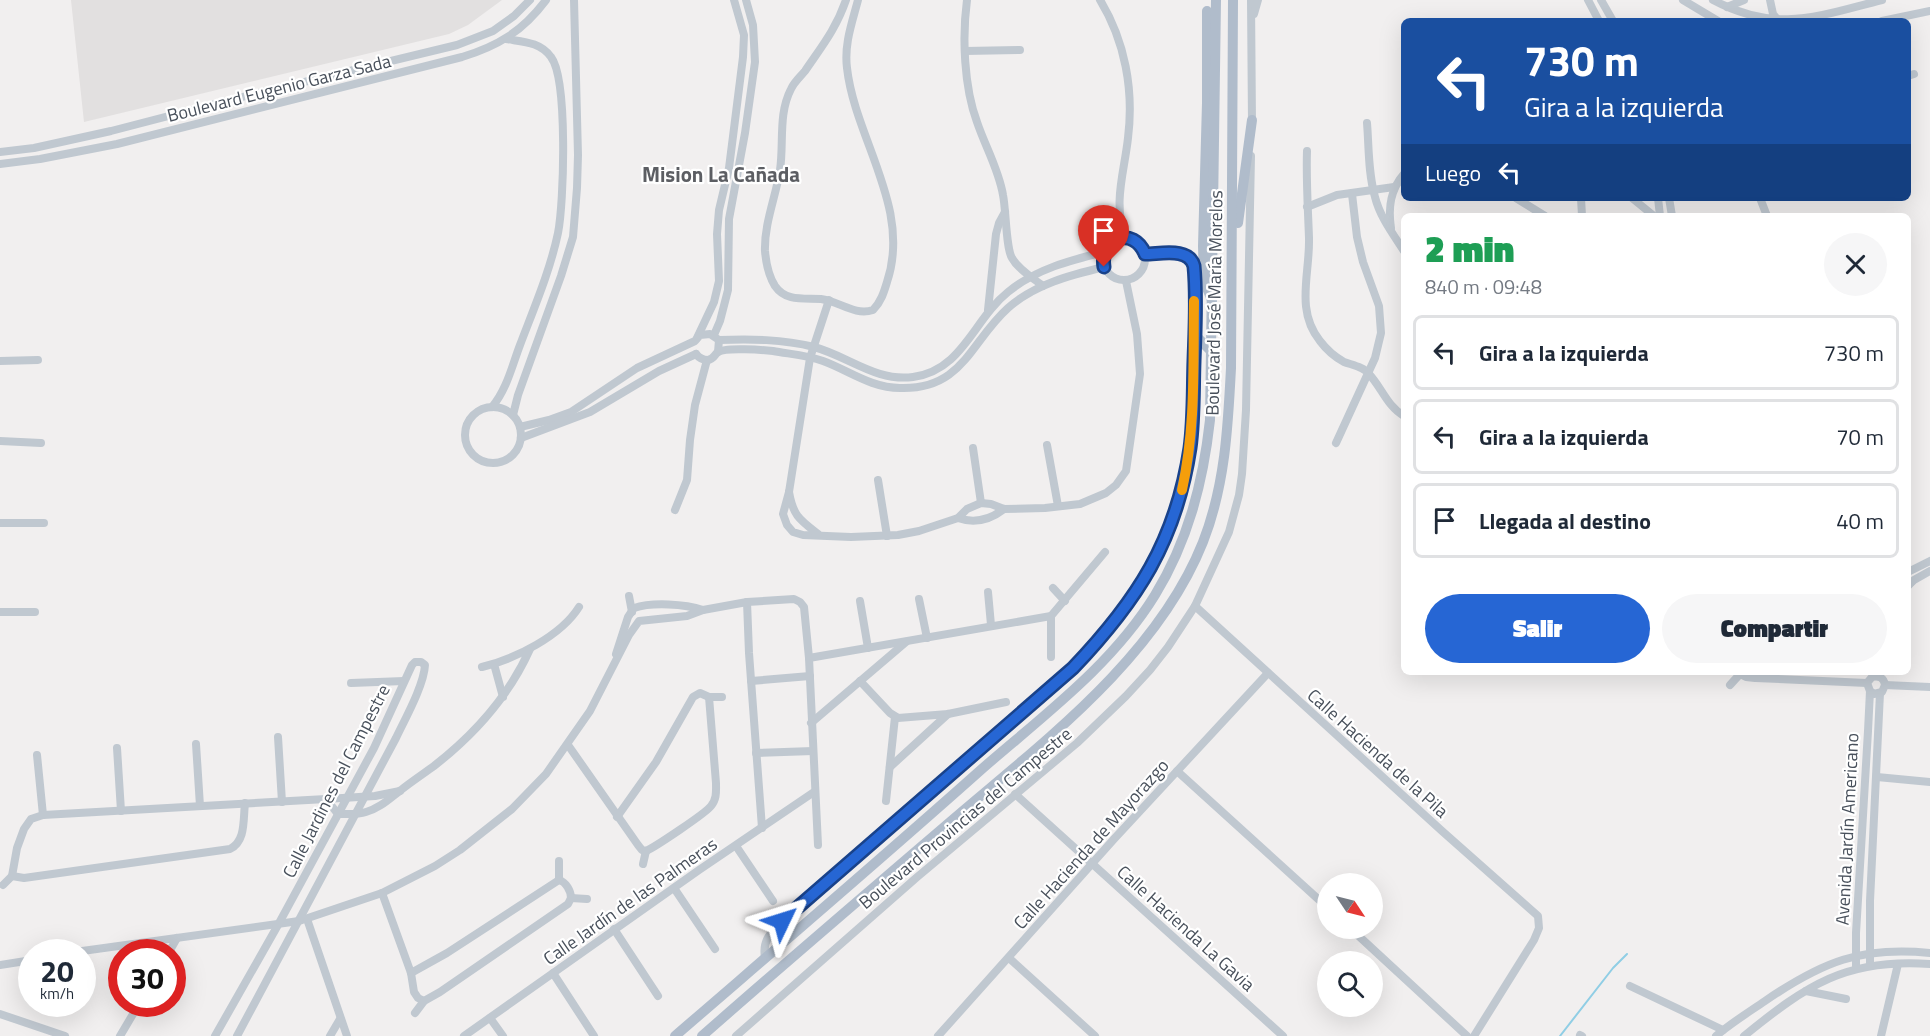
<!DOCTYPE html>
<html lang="es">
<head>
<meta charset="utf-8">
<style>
	body { margin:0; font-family:"Titillium Web",sans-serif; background:#f6f6f7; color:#1f2937; height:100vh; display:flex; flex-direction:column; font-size:22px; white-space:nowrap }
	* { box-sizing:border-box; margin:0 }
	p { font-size:20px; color:#747a83 }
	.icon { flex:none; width:33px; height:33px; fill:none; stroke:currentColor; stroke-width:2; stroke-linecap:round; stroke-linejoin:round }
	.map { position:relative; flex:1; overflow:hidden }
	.drawer { position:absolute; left:1401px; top:213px; width:510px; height:462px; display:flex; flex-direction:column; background:#fff; border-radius:9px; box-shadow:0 6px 24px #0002 }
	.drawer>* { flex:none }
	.banner { position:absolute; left:1401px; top:18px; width:510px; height:183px; border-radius:9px; box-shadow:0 6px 24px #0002; background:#1a4fa0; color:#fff; overflow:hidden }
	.needle { width:39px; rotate:125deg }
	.fabs { position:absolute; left:1317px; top:873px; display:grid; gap:12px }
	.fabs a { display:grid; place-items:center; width:66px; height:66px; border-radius:50%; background:#fff; box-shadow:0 6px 24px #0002; font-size:30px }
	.speed { position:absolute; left:18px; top:939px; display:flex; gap:12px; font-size:30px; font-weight:700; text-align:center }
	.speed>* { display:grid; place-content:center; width:78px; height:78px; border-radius:50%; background:#fff; box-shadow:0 6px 24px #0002; line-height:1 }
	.speed small { font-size:15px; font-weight:400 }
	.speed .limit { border:9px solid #d22; background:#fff; color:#111 }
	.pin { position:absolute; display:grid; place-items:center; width:51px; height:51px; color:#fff; margin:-62px -26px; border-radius:50% 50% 50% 0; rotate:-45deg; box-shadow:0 0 6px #0007 }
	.pin .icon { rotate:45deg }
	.me { position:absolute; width:66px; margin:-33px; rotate:49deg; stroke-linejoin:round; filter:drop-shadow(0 0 4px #0008) }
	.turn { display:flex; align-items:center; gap:21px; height:126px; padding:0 24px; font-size:27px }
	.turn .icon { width:78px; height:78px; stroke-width:2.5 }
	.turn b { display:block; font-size:42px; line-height:51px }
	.then { display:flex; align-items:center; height:57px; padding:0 24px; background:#0003; gap:12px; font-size:22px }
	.round { display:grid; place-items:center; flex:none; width:63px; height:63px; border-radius:32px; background:#f6f6f7 }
	.overview { display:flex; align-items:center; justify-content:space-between; height:102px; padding:0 24px }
	h1 { font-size:36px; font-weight:800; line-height:45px; color:#1e9e55 }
	.cta { display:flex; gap:12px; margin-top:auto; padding:12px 24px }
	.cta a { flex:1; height:69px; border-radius:36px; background:#2666d4; color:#fff; font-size:24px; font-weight:800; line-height:69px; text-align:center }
	.cta a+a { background:#f6f6f7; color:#1f2937 }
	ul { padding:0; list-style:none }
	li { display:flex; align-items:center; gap:18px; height:75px; margin:0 12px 9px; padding:0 12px; border:3px solid #e0e1e3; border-radius:9px }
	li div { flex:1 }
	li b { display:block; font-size:22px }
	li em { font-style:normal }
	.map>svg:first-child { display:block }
</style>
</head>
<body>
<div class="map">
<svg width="1930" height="1036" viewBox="0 0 1930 1036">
	<rect width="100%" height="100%" fill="#f1efef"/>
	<polygon fill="#e2e0e0" points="71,0 502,0 468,25 449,34 84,122"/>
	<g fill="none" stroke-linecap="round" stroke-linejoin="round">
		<polyline stroke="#90cee5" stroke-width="2" points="1560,1036 1613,968 1627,954"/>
		<g stroke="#c0c8d0" stroke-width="8">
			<path d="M846 0C836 29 822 46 805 71 800 77 794 82 791 89 778 114 784 143 780 170 776 196 764 224 765 251 766 263 768 275 775 286 786 302 804 298 821 299 839 301 854 316 873 310 881 302 884 292 887 282 912 208 855 139 847 68 844 44 852 23 858 0"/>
			<path d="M967 0C962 37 964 87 977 122 985 146 999 170 1003 195 1006 209 1006 249 1012 258 1018 269 1033 278 1043 286"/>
			<path d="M1100 0C1125 41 1134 90 1128 138 1124 174 1113 201 1125 238"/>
			<polyline points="1251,0 1252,123"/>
			<polyline points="1588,0 1599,21"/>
			<polyline points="1601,0 1613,21"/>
			<polyline points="1683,0 1718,21"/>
			<path d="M1713 0C1777 34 1818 16 1882 0"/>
			<polyline points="1770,0 1773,14 1778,20"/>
			<polyline points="1727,7 1744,0"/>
			<polyline points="1254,14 1258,0"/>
			<polyline points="1882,21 1930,11"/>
			<polyline points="965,51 1020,50"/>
			<polyline points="1908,76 1914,74"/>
			<path d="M1367 123C1369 147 1368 173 1375 197 1380 217 1393 234 1404 251"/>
			<path d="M1307 151C1306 180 1308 209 1309 238 1310 274 1295 310 1320 341 1326 349 1335 357 1344 362 1352 365 1364 367 1369 374 1382 388 1387 406 1404 416"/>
			<polyline points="0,152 34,148 111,131 238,98 457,45 493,31 514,16 530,0"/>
			<path d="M0 164 40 159 117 144 462 57C498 46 523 31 546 0"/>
			<polyline points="1516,198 1545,216"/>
			<polyline points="1581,198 1582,216"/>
			<polyline points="1632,198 1654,216"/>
			<polyline points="1658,198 1660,216"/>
			<polyline points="1669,198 1672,216"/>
			<polyline points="1760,198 1767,216"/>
			<polyline points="1307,207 1337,195 1394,187"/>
			<path d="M1391 228C1388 208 1390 190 1404 174"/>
			<circle cx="1124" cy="259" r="21"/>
			<polyline points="829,300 810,358 789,492 783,514 787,525 793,532 803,535 851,537 898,535 919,531 958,518 967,509 981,503 991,504 1004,509 1045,508 1080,504 1106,493 1116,485 1126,471 1140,374 1137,334 1126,281"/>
			<polyline points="988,310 996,234 999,223 1005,212"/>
			<polyline points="714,335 720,321 728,290 729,219 745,133 755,62 753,25 746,0"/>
			<polyline points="697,338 714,302 719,281 717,234 719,210 729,168 743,57 744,35 734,0"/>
			<path d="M719 340C751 339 782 339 814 347 848 356 876 382 913 377 963 370 973 320 1008 292 1036 269 1071 260 1104 252"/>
			<path d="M696 354C699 358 702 360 708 360 714 359 714 355 718 352 725 347 764 350 773 351 789 354 807 355 823 361 848 370 871 388 900 388 963 390 970 342 1008 308 1035 284 1071 275 1104 267"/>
			<polyline points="0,361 38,360"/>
			<path d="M492 407C507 389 512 366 520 345 534 308 550 271 558 233 564 203 568 79 551 57 540 42 524 42 506 39"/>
			<circle cx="493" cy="435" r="28"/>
			<polyline points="513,415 518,395 561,276 573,237 577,188 578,155 574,0"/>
			<polyline points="520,427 549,420 571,412 637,368 695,341 700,335 710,334 719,340 718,352"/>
			<polyline points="521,438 590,412 659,371 696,354"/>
			<polyline points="0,441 41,443"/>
			<polyline points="1336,443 1375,358 1381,333 1379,306 1363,262 1357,237 1352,194"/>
			<polyline points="1047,445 1058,506"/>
			<polyline points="973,448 981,503"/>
			<polyline points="878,480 887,536"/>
			<path d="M789 492C793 516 800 520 818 534"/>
			<polyline points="675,510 687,480 690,440 695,405 707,360"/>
			<path d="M958 518C975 524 991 519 1004 509"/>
			<polyline points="0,523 44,523"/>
			<polyline points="1908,572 1930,561"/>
			<polyline points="1908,586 1914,580 1930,571"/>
			<polyline points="1053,588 1065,601"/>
			<polyline points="988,592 991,625"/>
			<polyline points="629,596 632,612"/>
			<polyline points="919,599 927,638"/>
			<polyline points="860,601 868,648"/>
			<polyline points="747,602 749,653 762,828"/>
			<polyline points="1195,606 1442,831 1538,916 1539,928 1534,940 1474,1036"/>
			<polyline points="0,612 35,612"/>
			<path d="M616 654 628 617 634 608C652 602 685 604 703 610"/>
			<polyline points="1051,657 1051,616 1105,552"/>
			<polyline points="809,658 1051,616"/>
			<polyline points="494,664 503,697"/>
			<path d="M482 667C515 659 561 636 579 607"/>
			<polyline points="1740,674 1746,677 1755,678 1867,683"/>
			<polyline points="751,681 810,676"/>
			<polyline points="860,681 890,713 898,718 948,714 1006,702"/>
			<polyline points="351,683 404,681"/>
			<polyline points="1730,685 1740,674"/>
			<polyline points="1885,685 1930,687"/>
			<polyline points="811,723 906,642"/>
			<polyline points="278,737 282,802"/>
			<polyline points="196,744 200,806"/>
			<polyline points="568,745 638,845 642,850 646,851"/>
			<polyline points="117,748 121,811"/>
			<polyline points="756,753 813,751"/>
			<polyline points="37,755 43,815"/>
			<polyline points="890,767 948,714"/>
			<polyline points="1177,771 1328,908"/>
			<polyline points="1877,777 1930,782"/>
			<polyline points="1015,794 1283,1036"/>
			<path d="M326 799 338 814C347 814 357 815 366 812 380 808 389 799 401 790 411 782 423 774 434 766 475 734 509 696 530 649"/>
			<polyline points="886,801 895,717"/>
			<polyline points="617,817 656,762 693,697 700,693 709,697 722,697"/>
			<polyline points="736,846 773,901"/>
			<path d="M646 851C655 847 706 813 711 806 717 799 716 791 716 783L709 697"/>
			<polyline points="559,861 559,880"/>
			<polyline points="643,864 646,851"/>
			<path d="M12 876 24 878 230 849C246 841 243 820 245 803"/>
			<path d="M559 880C566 882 571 891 571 898"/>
			<polyline points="3,885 12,876 17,848 24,829 31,819 43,815 326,799 375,796 400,791"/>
			<polyline points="674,888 715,949"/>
			<polyline points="382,893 411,973 414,992 418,998 424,1001"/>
			<polyline points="571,898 587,899"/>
			<polyline points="307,919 347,1036"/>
			<polyline points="1350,928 1467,1036"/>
			<polyline points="614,929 658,996"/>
			<polyline points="75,952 299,921 382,893 435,866 460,850 512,809 546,774 590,711 629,635 639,621 687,616 703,610 747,602 794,599 800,602 804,607 809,658 818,845"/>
			<polyline points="169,952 177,938"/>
			<path d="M765 957C762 941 771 932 782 921L1073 668C1098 642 1123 615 1142 583 1203 482 1193 383 1195 271L1192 260 1188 256 1178 253 1145 254"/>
			<polyline points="1009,958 1095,1036"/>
			<polyline points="0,965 32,960"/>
			<polyline points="1870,966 1870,901 1880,693"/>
			<path d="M1856 968V933L1868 731 1870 691 1867 683 1872 677C1879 675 1884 678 1885 685L1882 692 1874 694 1870 691"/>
			<polyline points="411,973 447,953 559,880"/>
			<polyline points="553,973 594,1036"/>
			<polyline points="1630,986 1723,1030"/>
			<polyline points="1806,991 1846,999"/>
			<polyline points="415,1013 424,1001 440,992 568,904 571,898"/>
			<polyline points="0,1014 65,1036"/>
			<polyline points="490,1018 503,1036"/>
			<polyline points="1580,1035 1582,1036"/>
			<polyline points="120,1036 139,1004"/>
			<path d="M215 1036 278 925 374 748 412 665 415 662H421L425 665C424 685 405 719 396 738L237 1036"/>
			<polyline points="330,1036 340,1019"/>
			<polyline points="464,1036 699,870 814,792"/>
			<polyline points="736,1036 916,878 1077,743 1126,696 1150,670 1168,647 1195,606 1229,532 1239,495 1242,474 1246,410 1251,156"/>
			<polyline points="938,1036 1114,839 1268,673"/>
			<path d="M1716 1036C1731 1023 1749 1012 1765 1001 1822 962 1861 946 1930 953"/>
			<path d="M1744 1036C1807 985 1846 958 1930 964"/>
			<polyline points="1881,1036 1898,964"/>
		</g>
		<g stroke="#b0bccb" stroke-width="10">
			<polyline points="1207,11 1207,103 1203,246 1204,281 1212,300"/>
			<polyline points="1238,223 1252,120"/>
			<polyline points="1194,334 1211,351"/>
			<path d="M675 1036C778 947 881 859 983 768 1044 715 1112 665 1155 595 1188 541 1203 483 1210 420L1216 0"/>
			<path d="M702 1036C784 964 867 893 950 822 1042 743 1157 658 1203 542 1225 486 1228 427 1231 368L1233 0"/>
		</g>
	</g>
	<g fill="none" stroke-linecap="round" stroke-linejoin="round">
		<g stroke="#19428a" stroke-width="15">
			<path id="route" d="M782 921 1073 668C1137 601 1176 541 1190 448 1194 419 1193 390 1194 361 1195 330 1197 297 1194 266 1189 247 1161 254 1145 254 1134 226 1099 237 1104 267"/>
		</g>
		<use href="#route" stroke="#2666d4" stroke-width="10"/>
		<path stroke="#f59e0b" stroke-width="10" d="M1182 490C1196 427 1193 365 1194 301"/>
	</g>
	<g text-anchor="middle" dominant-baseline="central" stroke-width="4.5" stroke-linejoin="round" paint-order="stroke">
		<g font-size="18" fill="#48505b" stroke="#fff">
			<text transform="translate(279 88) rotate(-14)">Boulevard Eugenio Garza Sada</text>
			<text transform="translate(1214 303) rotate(-89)">Boulevard José María Morelos</text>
			<text transform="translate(1378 753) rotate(42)">Calle Hacienda de la Pila</text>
			<text transform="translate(336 781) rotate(-63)">Calle Jardines del Campestre</text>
			<text transform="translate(965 818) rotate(-40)">Boulevard Provincias del Campestre</text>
			<text transform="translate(1847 829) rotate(-87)">Avenida Jardín Americano</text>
			<text transform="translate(1091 844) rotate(-48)">Calle Hacienda de Mayorazgo</text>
			<text transform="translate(630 901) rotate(-35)">Calle Jardín de las Palmeras</text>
			<text transform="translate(1186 928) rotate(42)">Calle Hacienda La Gavia</text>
		</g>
		<g font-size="21" font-weight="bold" fill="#5c5e63" stroke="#fff">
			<text x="721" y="174">Mision La Cañada</text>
		</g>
	</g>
</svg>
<div class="fabs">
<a><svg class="needle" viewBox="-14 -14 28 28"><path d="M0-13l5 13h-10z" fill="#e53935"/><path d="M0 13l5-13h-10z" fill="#747a83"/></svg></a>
<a><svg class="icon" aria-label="search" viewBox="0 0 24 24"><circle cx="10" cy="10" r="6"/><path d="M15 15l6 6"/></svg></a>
</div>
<div class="speed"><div>20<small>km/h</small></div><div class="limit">30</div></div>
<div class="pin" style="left:1104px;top:267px;background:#d93025"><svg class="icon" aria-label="arrive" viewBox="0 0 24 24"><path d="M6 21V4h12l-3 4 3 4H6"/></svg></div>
<svg class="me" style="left:782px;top:921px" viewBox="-20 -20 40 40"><path d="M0-17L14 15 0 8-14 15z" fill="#2666d4" stroke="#fff" stroke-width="4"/></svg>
<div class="banner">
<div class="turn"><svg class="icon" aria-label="left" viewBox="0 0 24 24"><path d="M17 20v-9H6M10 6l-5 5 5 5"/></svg><div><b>730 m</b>Gira a la izquierda</div></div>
<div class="then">Luego<svg class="icon" aria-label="left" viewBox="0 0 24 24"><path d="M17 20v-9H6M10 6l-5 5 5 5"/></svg></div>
</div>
<section class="drawer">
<div class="overview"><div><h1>2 min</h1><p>840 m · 09:48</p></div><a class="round"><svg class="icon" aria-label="close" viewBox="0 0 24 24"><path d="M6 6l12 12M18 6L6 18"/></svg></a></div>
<ul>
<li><svg class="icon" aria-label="left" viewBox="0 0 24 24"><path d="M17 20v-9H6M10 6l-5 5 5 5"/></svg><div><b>Gira a la izquierda</b></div><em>730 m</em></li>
<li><svg class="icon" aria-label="left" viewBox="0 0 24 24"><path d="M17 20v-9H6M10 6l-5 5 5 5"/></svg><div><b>Gira a la izquierda</b></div><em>70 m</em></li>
<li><svg class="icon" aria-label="arrive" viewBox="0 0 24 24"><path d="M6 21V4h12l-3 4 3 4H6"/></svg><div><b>Llegada al destino</b></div><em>40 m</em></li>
</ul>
<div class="cta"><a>Salir</a><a>Compartir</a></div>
</section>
</div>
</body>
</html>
